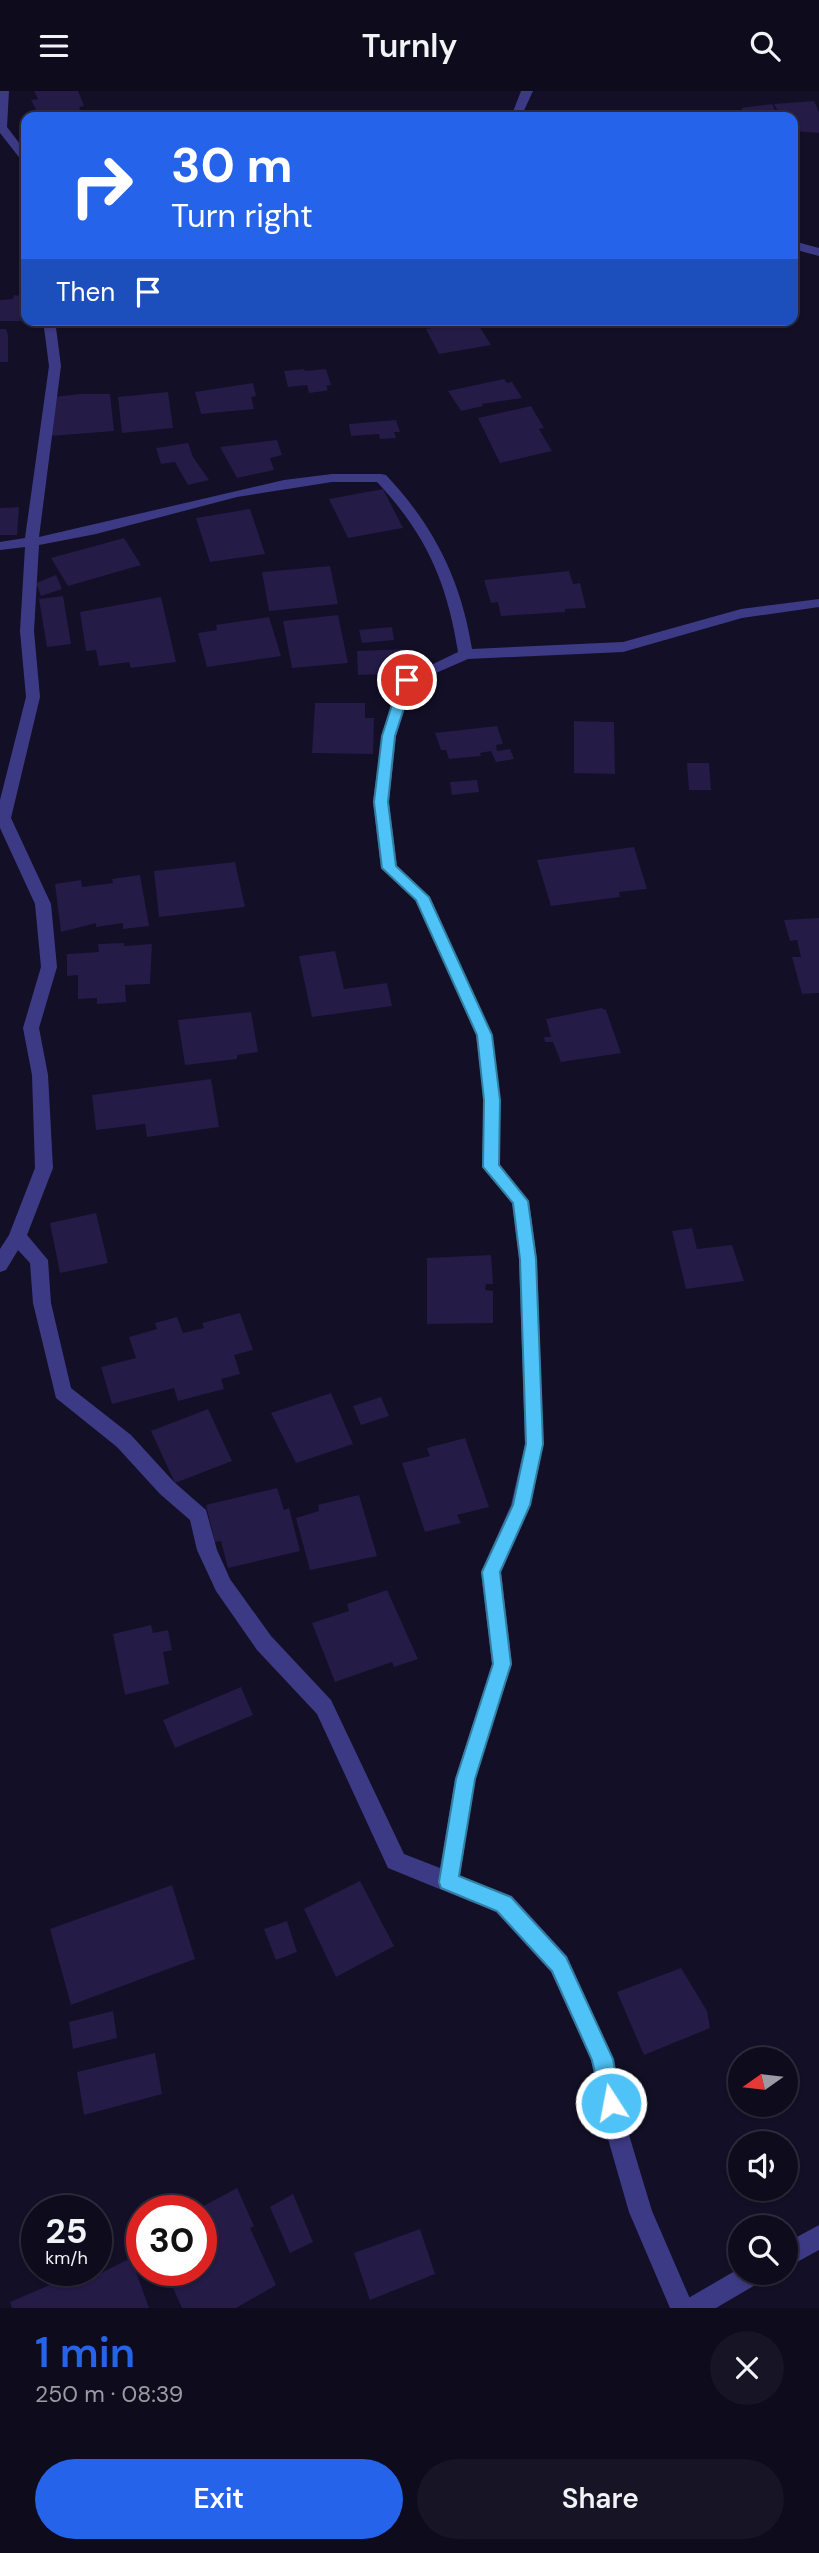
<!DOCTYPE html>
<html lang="en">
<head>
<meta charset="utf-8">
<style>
	body { margin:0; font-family:"DM Sans",sans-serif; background:#171425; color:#f1f3f6; height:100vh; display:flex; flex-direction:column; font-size:26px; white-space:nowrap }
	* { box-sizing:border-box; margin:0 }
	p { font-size:23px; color:#9b9ba3 }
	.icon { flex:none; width:38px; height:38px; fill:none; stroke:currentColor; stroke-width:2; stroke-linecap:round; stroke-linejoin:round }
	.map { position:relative; height:2217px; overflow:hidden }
	.details { display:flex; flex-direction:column; background:#0e0b1c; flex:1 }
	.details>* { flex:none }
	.top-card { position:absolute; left:21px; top:21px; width:777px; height:214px; border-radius:14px; box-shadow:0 2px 5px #0004,0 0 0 2px #2e2b3b; background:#2563eb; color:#fff; overflow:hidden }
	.needle { width:46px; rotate:256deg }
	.tools { position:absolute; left:728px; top:1956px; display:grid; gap:14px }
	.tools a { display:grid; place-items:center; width:70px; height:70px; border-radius:50%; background:#0e0b1c; box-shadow:0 2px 5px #0004,0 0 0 2px #2e2b3b; font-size:35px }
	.speed { position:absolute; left:21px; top:2104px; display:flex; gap:14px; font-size:35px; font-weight:700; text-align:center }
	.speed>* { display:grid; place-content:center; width:91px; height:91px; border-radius:50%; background:#0e0b1c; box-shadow:0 2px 5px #0004,0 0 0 2px #2e2b3b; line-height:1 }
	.speed small { font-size:18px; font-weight:400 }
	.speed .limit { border:10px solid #d22; background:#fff; color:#111 }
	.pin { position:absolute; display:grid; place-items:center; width:60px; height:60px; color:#fff; margin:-30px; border:4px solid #fff; border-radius:50%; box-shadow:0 2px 7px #0007 }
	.me { position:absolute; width:77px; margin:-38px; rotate:349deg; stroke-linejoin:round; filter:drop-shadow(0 0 5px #0008) }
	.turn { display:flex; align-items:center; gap:24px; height:147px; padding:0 35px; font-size:32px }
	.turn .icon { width:91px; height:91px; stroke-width:2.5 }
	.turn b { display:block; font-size:49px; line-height:60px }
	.then { display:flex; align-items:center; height:66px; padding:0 35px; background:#0003; gap:14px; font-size:26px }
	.round { display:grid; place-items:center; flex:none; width:74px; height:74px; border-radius:37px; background:#171425 }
	.summary { display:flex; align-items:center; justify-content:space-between; height:119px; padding:0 35px }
	h1 { font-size:42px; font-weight:600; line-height:52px; color:#2563eb }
	.primary-button { display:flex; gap:14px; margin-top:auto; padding:14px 35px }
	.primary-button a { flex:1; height:80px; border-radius:42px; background:#2563eb; color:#fff; font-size:28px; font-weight:600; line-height:80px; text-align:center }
	.primary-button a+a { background:#171425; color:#f1f3f6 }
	header { display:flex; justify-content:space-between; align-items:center; height:91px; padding:0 35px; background:#0e0b1c; font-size:32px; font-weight:600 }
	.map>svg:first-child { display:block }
</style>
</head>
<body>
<header><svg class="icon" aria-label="menu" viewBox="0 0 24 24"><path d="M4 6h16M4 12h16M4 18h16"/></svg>Turnly<svg class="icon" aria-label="search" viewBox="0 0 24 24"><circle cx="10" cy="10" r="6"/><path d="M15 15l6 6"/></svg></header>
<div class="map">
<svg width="819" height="2217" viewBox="0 0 819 2217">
	<rect width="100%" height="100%" fill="#130f26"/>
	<g fill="#241b47">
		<polygon points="34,0 78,0 84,15 79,16 84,26 35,26 34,23 38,23 31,9 38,8"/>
		<polygon points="814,10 819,21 819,42 793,40 793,26 781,26 774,13"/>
		<polygon points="772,13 779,26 747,26 741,17"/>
		<polygon points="14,204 26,206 26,230 0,230 0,209 13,208"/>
		<polygon points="476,230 491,254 439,263 426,238"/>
		<polygon points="0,238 6,238 8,244 8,271 0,271"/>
		<polygon points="304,278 305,280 326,278 331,294 326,295 328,299 324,300 309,302 307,294 288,296 284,280"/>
		<polygon points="504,288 507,292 512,291 522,307 482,313 483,315 461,320 448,300"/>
		<polygon points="253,292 256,305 251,306 254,318 201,323 195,301"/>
		<polygon points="168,301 173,337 122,342 118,306"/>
		<polygon points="80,303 110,303 114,340 50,345 52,315 56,315 54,306"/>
		<polygon points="531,315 544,337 539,338 552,360 500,372 478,327"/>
		<polygon points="396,329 400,341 394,341 396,347 380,348 379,343 351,345 349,333"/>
		<polygon points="277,349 282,364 270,367 274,379 237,387 220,356"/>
		<polygon points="188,352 193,366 209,389 188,394 175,371 161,373 156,357"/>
		<polygon points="383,398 403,437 348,447 329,408"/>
		<polygon points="19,416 17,444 0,444 0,417"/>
		<polygon points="250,418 265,463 210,471 196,427"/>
		<polygon points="124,447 141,474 68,495 51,467"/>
		<polygon points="330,475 338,513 269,520 262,481"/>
		<polygon points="569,480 573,493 580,492 586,517 565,518 565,521 501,525 498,511 491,512 484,489"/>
		<polygon points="56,484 62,498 41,505 36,492"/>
		<polygon points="63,505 71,553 47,556 39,508"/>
		<polygon points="161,506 176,571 131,577 129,571 99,575 96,559 86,560 80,521"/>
		<polygon points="338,524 348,572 292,577 283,530"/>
		<polygon points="269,526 281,565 207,576 198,542 217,539 216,534"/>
		<polygon points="392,536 394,549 362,552 359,539"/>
		<polygon points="406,558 409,582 358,584 357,560"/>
		<polygon points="315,612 365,612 365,627 374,627 373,663 312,662"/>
		<polygon points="574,630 614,631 615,683 574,682"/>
		<polygon points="497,635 503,653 496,654 497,660 510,658 514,668 496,671 491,660 480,662 481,665 449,668 446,659 441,659 435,642"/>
		<polygon points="687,672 709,672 711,699 689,699"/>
		<polygon points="477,689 479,701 452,704 450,691"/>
		<polygon points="634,756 647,798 619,801 620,806 551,815 537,769"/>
		<polygon points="235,771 245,816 159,826 154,780"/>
		<polygon points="140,784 149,835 123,838 123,832 96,836 96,832 61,841 55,793 81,789 82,796 113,792 112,788"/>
		<polygon points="819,827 819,902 802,903 792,866 801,866 797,849 790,850 784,829"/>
		<polygon points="124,852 124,855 152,853 150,893 125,894 126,911 97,913 97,907 78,908 78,884 67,885 67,863 99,861 98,853"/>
		<polygon points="335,860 344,898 387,892 392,915 312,926 299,865"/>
		<polygon points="601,917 606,919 621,962 561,971 553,951 545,951 544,946 551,946 546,928"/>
		<polygon points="251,921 258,961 237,964 237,968 185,974 178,929"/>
		<polygon points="211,988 219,1036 147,1046 145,1033 96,1039 92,1004"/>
		<polygon points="96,1122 108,1172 60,1182 50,1132"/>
		<polygon points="692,1137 697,1158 732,1154 744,1190 686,1198 672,1140"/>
		<polygon points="491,1164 493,1193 486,1193 485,1199 493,1200 493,1232 427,1233 427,1167"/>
		<polygon points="240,1222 253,1259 234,1264 240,1283 221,1288 224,1298 178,1310 174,1297 112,1313 101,1276 136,1267 129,1246 157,1238 155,1232 177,1226 183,1242 204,1237 202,1232"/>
		<polygon points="331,1302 353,1353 296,1372 271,1322"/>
		<polygon points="381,1306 389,1325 361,1334 353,1315"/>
		<polygon points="208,1318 232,1370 175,1392 151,1340"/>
		<polygon points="465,1347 489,1416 457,1424 461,1432 425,1441 402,1372 430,1365 427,1357"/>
		<polygon points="277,1397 284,1419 289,1417 300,1460 228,1477 221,1450 215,1451 206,1414"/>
		<polygon points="359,1404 377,1465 310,1479 296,1427 319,1420 318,1414"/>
		<polygon points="387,1499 418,1568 394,1576 392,1571 335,1591 312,1532 349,1520 347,1513"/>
		<polygon points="151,1534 153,1542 168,1539 172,1559 163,1561 169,1593 125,1604 113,1543"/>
		<polygon points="241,1596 253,1624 175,1657 163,1629"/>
		<polygon points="360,1790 394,1855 336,1886 304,1818"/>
		<polygon points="172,1794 195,1868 71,1914 50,1838"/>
		<polygon points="287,1830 297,1861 276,1869 264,1838"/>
		<polygon points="681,1877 707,1920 710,1937 644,1964 617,1901"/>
		<polygon points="113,1920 117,1947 73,1958 69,1931"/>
		<polygon points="155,1962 162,2003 84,2024 77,1981"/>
		<polygon points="237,2097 254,2135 250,2137 276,2194 236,2217 182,2217 165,2179 201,2179 201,2119 196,2119"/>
		<polygon points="293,2103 313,2151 290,2162 270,2116"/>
		<polygon points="420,2138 435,2183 370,2209 354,2162"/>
		<polygon points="131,2167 149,2217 12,2217 10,2211 85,2179 93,2179 95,2185"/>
	</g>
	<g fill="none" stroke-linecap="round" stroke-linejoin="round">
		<g fill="#3d3a85" fill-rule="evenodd">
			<polygon points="0,0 9,0 7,36 26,61 26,71 22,70 0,42"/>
			<polygon points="521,0 533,0 521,26 511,26"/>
			<polygon points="793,150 819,157 819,165 793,158"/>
			<path d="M43 229H55L61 275 39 446 284 389 332 383H381L386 384C434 435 461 489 472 558L623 551 741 518 819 508V516L742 527 623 561 468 568 413 592 396 645 389 711 397 775 430 806 492 944 500 1009V1074L529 1110 537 1168 543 1353 531 1414 501 1481 512 1573 475 1688 460 1785 512 1805 567 1865 613 1968 626 2034 652 2120 694 2217H670L629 2121 604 2034 591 1969 551 1881 496 1821 388 1777 317 1623 257 1559 216 1500 197 1459 190 1429 160 1403 117 1356 56 1307 33 1212 30 1172 18 1159 6 1179 0 1181V1158L9 1144 35 1077 32 984 23 937 41 876 35 813 0 737V709L26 606 20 540 25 456 0 459V451L25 447 49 275ZM332 391H377C426 443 447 491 458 561L400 589 382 645 373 711 381 777 416 809 476 944 484 1009 482 1076 512 1112 519 1168 525 1353 511 1414 481 1481 492 1573 455 1688 440 1777 404 1763 331 1609 271 1545 230 1488 217 1459 206 1419 174 1391 131 1344 71 1297 51 1212 48 1169 27 1144 53 1077 48 984 39 937 57 876 51 813 11 727 40 606 34 540 39 454 96 443 237 406Z"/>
		</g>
		<g fill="#3d3a85" fill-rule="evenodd">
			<polygon points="819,2134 819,2159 786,2177 786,2152"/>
			<polygon points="740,2177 740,2182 766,2182 762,2190 716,2217 681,2217 685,2209"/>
		</g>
	</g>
	<polygon fill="#4fc3f7" stroke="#337fa1" stroke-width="2" points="407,585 413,589 395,645 388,711 396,775 429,806 492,944 500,1009 499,1074 528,1110 536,1168 543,1353 530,1414 500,1481 511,1573 475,1688 459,1785 511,1806 566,1866 613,1968 621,2012 618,2019 611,2022 604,2019 592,1969 552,1880 497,1820 441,1797 439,1791 456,1688 493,1573 482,1481 513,1414 526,1353 520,1168 513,1112 483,1076 484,1009 477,944 416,809 382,777 374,711 382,645 400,589"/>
</svg>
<div class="tools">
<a><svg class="needle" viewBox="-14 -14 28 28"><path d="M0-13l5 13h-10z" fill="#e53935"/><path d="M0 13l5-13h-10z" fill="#9b9ba3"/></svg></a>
<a><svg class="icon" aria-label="sound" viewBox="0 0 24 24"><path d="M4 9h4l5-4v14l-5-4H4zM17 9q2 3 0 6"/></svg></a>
<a><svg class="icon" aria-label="search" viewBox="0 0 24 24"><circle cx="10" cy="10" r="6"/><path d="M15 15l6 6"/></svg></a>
</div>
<div class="speed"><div>25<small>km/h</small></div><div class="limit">30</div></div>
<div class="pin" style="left:407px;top:589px;background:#d93025"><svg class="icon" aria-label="arrive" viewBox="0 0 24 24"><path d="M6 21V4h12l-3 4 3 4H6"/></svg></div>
<svg class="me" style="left:611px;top:2012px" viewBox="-20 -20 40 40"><circle r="17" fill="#4fc3f7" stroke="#fff" stroke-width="3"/><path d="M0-11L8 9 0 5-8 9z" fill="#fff"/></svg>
<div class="top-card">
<div class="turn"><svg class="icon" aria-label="right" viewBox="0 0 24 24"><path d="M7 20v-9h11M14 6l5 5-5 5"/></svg><div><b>30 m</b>Turn right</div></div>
<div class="then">Then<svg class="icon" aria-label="arrive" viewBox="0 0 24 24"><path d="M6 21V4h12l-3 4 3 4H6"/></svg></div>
</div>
</div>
<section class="details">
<div class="summary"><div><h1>1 min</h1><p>250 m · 08:39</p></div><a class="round"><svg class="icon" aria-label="close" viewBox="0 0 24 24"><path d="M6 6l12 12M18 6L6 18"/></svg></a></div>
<div class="primary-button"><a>Exit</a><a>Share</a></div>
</section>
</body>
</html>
